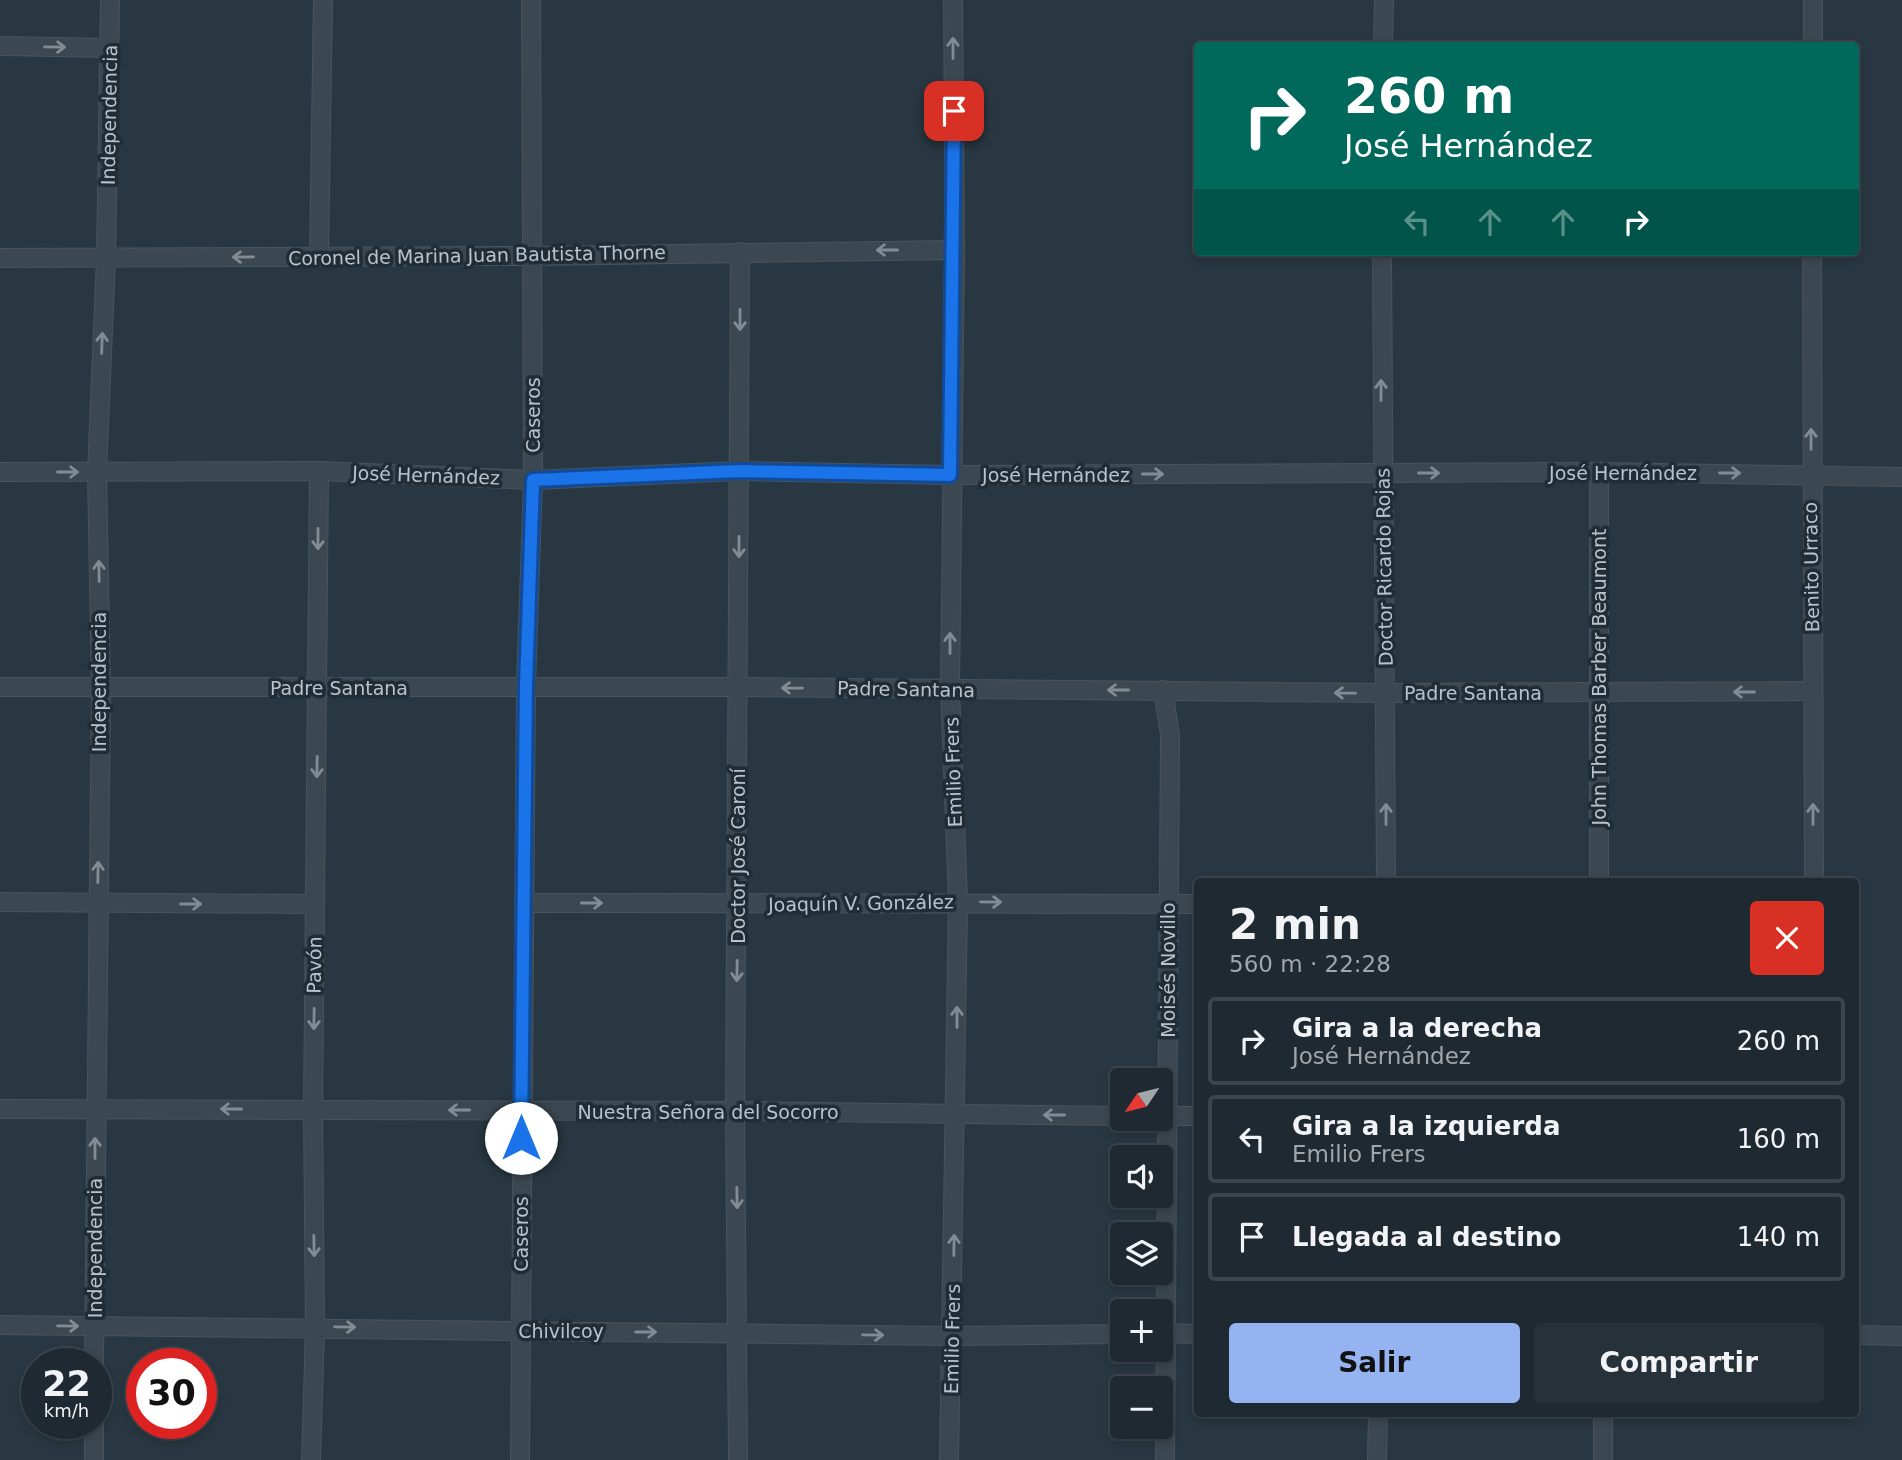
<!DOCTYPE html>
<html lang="es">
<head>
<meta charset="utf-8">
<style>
	body { margin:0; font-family:"DejaVu Sans",sans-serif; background:#263139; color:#f1f3f6; height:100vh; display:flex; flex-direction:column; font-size:26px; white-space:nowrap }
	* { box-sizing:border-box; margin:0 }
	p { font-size:23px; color:#a1a6ab }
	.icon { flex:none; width:38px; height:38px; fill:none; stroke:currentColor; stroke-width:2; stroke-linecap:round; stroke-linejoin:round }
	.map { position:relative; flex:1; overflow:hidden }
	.sheet { position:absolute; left:1194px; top:878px; width:665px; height:539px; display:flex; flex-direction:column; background:#1e2931; border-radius:7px; box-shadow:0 4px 10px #0003,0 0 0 2px #3c454d }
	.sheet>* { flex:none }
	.guide { position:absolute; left:1194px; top:42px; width:665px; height:214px; border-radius:7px; box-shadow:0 4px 10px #0003,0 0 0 2px #3c454d; background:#00695c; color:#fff; overflow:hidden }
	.needle { width:46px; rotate:235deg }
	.buttons { position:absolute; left:1110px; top:1068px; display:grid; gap:14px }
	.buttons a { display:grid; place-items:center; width:63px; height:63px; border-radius:7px; background:#1e2931; box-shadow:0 4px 10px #0003,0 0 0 2px #3c454d; font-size:35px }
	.speed { position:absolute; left:21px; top:1348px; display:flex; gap:14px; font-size:35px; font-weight:700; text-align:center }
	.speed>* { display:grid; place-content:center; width:91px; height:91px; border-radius:50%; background:#1e2931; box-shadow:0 4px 10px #0003,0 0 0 2px #3c454d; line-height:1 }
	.speed small { font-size:18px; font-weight:400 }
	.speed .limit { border:10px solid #d22; background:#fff; color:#111 }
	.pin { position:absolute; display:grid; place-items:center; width:60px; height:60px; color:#fff; margin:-30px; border-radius:14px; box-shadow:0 4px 10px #0006 }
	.me { position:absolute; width:77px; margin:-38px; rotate:0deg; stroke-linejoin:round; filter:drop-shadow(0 0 5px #0008) }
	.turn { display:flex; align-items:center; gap:24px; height:147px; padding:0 35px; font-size:32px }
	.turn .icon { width:91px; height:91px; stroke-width:2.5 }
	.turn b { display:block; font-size:49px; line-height:60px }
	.lanes { display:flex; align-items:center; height:66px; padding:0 35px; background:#0003; justify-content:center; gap:35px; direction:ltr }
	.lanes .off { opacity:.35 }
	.round { display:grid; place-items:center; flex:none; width:74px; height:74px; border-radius:7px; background:#263139 }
	.summary { display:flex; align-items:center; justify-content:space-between; height:119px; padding:0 35px }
	h1 { font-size:42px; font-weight:800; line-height:52px }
	.cta { display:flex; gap:14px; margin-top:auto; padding:14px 35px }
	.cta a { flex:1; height:80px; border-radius:7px; background:#95b2f1; color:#111; font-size:28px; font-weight:800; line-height:80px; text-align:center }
	.cta a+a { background:#263139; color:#f1f3f6 }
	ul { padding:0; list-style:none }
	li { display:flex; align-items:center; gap:21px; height:88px; margin:0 14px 10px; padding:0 21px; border:4px solid #3c454d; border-radius:7px }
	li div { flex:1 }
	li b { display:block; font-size:26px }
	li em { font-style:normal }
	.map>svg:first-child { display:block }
</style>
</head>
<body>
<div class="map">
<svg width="1902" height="1460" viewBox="0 0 1902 1460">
	<rect width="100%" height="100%" fill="#283741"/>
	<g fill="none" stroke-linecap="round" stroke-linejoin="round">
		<g stroke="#49545d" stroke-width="20">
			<g id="minor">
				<polyline points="0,46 110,48"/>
				<polyline points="1383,46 1384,0"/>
				<polyline points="1813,46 1813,0"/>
				<polyline points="1382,252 1386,882"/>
				<polyline points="1812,252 1814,882"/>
				<polyline points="319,256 323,0"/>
				<polyline points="0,258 533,256 955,250"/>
				<polyline points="0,472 319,471 533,480 739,471 950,475 1599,472 1902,477"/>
				<polyline points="1599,472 1599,882"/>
				<polyline points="0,687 739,687 1387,693 1812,691"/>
				<polyline points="1163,690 1170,735 1165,1460"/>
				<polyline points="0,902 315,904"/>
				<polyline points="524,903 1197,904"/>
				<polyline points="0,1109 735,1111 1122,1116"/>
				<polyline points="1160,1116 1197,1116"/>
				<polyline points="0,1325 951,1336 1122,1334"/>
				<polyline points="1160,1333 1197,1334"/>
				<polyline points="1855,1335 1902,1336"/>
				<polyline points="94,1363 101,689 97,472 106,259 110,0"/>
				<polyline points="94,1460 94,1423"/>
				<polyline points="311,1460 315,1327 313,1110 319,471"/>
				<polyline points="520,1460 526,686 533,480 531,0"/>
				<polyline points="738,1460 735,1111 740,252"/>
				<polyline points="949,1460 958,901 950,689 955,250 953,0"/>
				<polyline points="1377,1460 1378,1414"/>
				<polyline points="1603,1460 1603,1414"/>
			</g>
		</g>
		<use href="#minor" stroke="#3c4851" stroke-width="18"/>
	</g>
	<defs><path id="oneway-shaft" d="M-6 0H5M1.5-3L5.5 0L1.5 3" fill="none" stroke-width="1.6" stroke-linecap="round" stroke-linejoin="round" transform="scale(1.75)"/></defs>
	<g stroke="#818c94">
		<use href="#oneway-shaft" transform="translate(55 47) rotate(1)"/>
		<use href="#oneway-shaft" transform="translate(953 48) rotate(-90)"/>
		<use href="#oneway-shaft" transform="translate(887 250) rotate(180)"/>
		<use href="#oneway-shaft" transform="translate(243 257) rotate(179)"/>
		<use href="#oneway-shaft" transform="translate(740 320) rotate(90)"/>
		<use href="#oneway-shaft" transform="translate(102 343) rotate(-88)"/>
		<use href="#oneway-shaft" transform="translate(1381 390) rotate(-90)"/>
		<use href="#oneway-shaft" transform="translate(1811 439) rotate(-90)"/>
		<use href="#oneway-shaft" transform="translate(68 472)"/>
		<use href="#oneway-shaft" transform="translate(1429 473)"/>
		<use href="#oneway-shaft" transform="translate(1730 473)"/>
		<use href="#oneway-shaft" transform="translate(1153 474)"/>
		<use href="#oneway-shaft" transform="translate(318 539) rotate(90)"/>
		<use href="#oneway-shaft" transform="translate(739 547) rotate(90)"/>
		<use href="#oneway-shaft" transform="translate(99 571) rotate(-91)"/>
		<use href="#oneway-shaft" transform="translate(950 643) rotate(-90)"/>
		<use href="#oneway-shaft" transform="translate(792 688) rotate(-179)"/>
		<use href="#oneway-shaft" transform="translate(1118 690) rotate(-180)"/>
		<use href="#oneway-shaft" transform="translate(1744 692) rotate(180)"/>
		<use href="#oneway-shaft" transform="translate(1345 693) rotate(-179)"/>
		<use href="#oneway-shaft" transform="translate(317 767) rotate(91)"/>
		<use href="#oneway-shaft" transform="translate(1386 814) rotate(-90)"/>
		<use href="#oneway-shaft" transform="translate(1813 814) rotate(-90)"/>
		<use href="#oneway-shaft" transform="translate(98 872) rotate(-89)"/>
		<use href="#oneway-shaft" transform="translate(991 902) rotate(1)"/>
		<use href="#oneway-shaft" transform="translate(592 903)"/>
		<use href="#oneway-shaft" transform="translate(191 904)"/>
		<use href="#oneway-shaft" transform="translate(737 971) rotate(91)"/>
		<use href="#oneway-shaft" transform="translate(957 1017) rotate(-90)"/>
		<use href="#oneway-shaft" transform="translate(314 1019) rotate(91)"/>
		<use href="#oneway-shaft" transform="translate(231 1109) rotate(-180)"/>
		<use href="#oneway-shaft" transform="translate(459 1110) rotate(-180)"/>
		<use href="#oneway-shaft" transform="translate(1054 1115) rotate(-180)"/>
		<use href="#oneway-shaft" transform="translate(95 1148) rotate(-90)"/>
		<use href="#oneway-shaft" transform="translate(737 1198) rotate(89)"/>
		<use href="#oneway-shaft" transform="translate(954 1245) rotate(-89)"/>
		<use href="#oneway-shaft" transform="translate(314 1246) rotate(89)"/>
		<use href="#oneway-shaft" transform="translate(68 1326) rotate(1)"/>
		<use href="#oneway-shaft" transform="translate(345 1327) rotate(1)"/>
		<use href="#oneway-shaft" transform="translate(646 1332)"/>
		<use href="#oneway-shaft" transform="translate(873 1335) rotate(1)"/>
	</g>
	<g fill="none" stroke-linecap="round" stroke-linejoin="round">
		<g stroke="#114b97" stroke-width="18">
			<polyline id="route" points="521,1138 526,686 533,480 739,471 950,475 954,111"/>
		</g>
		<use href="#route" stroke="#1a73e8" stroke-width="12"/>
	</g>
	<g text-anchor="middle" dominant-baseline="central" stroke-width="7" stroke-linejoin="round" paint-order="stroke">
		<g font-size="19" fill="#b9c3cb" stroke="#212d36">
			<text transform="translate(109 115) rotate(-89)">Independencia</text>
			<text transform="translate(477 255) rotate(-1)">Coronel de Marina Juan Bautista Thorne</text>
			<text transform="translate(533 415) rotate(-90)">Caseros</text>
			<text x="1623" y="473">José Hernández</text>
			<text transform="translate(426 475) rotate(2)">José Hernández</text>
			<text x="1056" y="475">José Hernández</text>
			<text transform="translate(1384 567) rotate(-91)">Doctor Ricardo Rojas</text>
			<text transform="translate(1811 567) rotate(-91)">Benito Urraco</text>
			<text transform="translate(1599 677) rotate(-90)">John Thomas Barber Beaumont</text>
			<text transform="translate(99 682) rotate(-90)">Independencia</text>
			<text x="339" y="688">Padre Santana</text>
			<text transform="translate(906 689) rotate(1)">Padre Santana</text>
			<text x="1473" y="693">Padre Santana</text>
			<text transform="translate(953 772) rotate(-92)">Emilio Frers</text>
			<text transform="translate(738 856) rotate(-90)">Doctor José Caroní</text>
			<text transform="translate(861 903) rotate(-1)">Joaquín V. González</text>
			<text transform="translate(314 965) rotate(-89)">Pavón</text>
			<text transform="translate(1168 970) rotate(-90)">Moisés Novillo</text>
			<text x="708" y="1112">Nuestra Señora del Socorro</text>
			<text transform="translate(521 1234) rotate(-90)">Caseros</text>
			<text transform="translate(95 1248) rotate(-90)">Independencia</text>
			<text x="561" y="1331">Chivilcoy</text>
			<text transform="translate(952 1339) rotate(-89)">Emilio Frers</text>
		</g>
	</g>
</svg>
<div class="buttons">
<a><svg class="needle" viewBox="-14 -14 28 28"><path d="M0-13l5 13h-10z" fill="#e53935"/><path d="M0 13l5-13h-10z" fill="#a1a6ab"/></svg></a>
<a><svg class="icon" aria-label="sound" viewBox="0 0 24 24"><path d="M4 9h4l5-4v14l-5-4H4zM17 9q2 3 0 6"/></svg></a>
<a><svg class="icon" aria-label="layers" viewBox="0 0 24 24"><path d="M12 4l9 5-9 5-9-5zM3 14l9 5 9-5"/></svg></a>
<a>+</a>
<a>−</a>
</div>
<div class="speed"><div>22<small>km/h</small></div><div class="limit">30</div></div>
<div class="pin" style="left:954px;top:111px;background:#d93025"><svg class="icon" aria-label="arrive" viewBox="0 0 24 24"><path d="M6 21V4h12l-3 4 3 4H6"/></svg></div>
<svg class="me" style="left:521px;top:1138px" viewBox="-20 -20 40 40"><circle r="19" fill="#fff"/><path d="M0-13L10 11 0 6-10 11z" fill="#1a73e8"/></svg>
<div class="guide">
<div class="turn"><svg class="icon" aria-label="right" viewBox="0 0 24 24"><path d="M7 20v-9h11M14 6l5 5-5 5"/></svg><div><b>260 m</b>José Hernández</div></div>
<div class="lanes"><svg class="icon off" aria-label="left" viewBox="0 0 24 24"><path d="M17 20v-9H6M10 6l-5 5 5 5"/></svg><svg class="icon off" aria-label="ahead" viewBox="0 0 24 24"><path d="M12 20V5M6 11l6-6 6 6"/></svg><svg class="icon off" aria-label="ahead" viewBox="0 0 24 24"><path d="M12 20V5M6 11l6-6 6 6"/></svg><svg class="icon" aria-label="right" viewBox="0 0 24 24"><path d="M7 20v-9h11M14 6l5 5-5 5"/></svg></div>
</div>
<section class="sheet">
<div class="summary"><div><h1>2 min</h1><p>560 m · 22:28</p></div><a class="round" style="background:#d93025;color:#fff"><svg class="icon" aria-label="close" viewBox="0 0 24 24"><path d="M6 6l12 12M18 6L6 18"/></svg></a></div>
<ul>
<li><svg class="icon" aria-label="right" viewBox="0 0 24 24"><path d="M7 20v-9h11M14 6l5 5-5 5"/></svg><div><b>Gira a la derecha</b><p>José Hernández</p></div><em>260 m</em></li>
<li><svg class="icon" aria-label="left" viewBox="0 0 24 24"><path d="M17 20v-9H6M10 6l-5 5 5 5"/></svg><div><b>Gira a la izquierda</b><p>Emilio Frers</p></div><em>160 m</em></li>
<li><svg class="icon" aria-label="arrive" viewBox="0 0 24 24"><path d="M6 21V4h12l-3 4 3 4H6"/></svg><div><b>Llegada al destino</b></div><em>140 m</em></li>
</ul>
<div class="cta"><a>Salir</a><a>Compartir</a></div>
</section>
</div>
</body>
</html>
